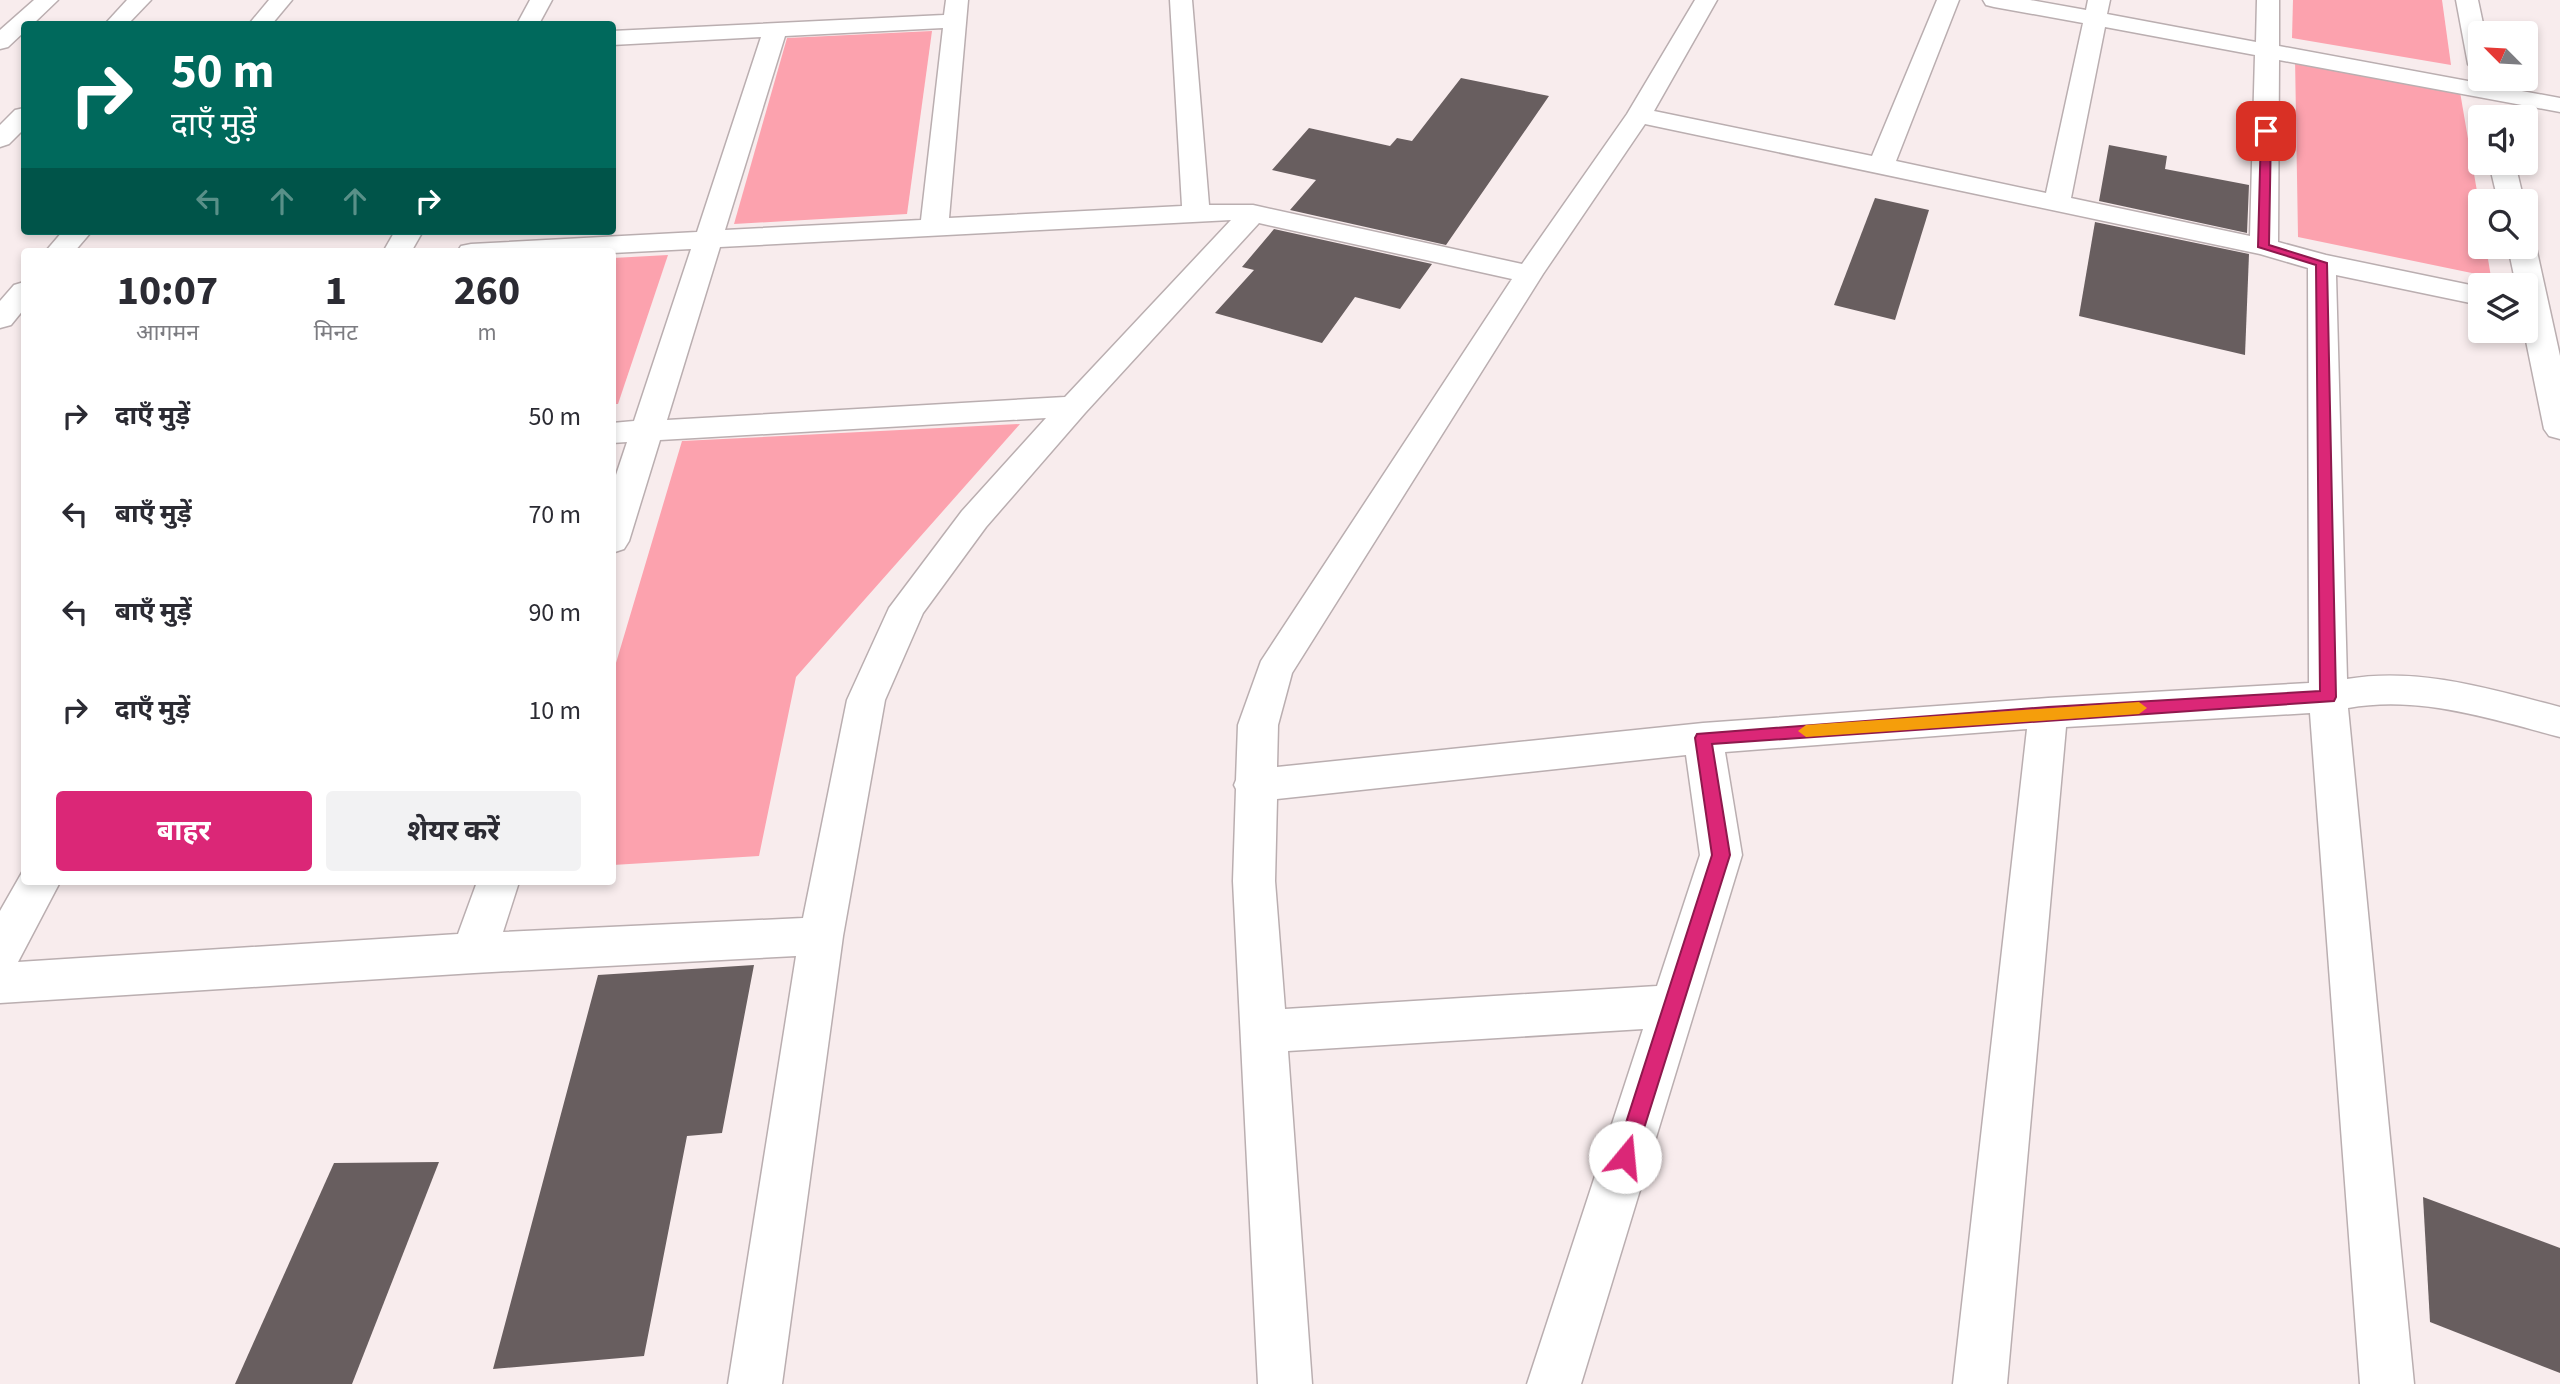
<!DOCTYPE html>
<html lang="hi">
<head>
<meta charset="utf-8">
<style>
	body { margin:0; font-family:"Source Sans 3","Noto Sans Devanagari",sans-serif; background:#f2f2f3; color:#2b2b33; height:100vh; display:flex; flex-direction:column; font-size:26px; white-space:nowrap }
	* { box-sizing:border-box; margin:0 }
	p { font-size:23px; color:#7c7c81 }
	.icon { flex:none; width:38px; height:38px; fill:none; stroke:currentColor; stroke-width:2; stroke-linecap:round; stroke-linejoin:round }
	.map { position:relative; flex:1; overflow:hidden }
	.drawer { position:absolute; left:21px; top:248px; width:595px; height:637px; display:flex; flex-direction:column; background:#fff; border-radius:7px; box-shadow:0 4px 10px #0003 }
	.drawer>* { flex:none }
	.guide { position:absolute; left:21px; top:21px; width:595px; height:214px; border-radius:7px; box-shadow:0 4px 10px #0003; background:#00695c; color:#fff; overflow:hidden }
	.needle { width:46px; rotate:294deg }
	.controls { position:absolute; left:2468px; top:21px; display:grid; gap:14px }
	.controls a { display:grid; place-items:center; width:70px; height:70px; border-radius:7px; background:#fff; box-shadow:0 4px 10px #0003; font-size:35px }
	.pin { position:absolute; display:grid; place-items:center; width:60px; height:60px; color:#fff; margin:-30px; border-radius:14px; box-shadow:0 4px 10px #0006 }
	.me { position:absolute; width:77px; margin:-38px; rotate:17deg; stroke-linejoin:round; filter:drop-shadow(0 0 5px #0008) }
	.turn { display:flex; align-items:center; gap:24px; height:147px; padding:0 35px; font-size:32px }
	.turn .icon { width:91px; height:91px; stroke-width:2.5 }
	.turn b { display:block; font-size:49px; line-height:60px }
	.lanes { display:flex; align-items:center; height:66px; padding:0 35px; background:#0003; justify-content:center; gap:35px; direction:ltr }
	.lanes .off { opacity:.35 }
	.eta { display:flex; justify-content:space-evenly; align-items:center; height:119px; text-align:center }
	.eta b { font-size:42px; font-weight:700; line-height:49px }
	.primary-button { display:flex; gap:14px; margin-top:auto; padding:14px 35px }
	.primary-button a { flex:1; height:80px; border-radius:7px; background:#db2777; color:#fff; font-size:28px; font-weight:700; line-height:80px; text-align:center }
	.primary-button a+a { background:#f2f2f3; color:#2b2b33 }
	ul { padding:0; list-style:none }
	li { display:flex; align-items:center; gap:21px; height:98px; padding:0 35px }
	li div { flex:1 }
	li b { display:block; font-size:26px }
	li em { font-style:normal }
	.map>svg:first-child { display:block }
</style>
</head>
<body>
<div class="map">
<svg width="2560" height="1384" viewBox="0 0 2560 1384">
	<rect width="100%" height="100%" fill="#f8eced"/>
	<g fill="#fca2ae">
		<polygon points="2293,0 2442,0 2451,65 2292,38"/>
		<polygon points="932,31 907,214 734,224 787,38"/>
		<polygon points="2295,57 2459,86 2480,209 2480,247 2486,247 2491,277 2298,237"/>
		<polygon points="668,255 618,404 613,404 613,258"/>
		<polygon points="1020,424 796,677 759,856 613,865 613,673 682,441"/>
	</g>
	<g fill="#685e5f">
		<polygon points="1461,78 1549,96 1446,245 1290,210 1316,180 1272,170 1309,128 1390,146 1397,138 1412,141"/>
		<polygon points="2109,145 2167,156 2165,169 2249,185 2247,233 2099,201"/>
		<polygon points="1875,198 1929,210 1895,320 1834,305"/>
		<polygon points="2095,222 2249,254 2245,355 2079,316"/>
		<polygon points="1274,229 1432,264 1400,309 1355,297 1322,343 1215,313 1254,270 1242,267"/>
		<polygon points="754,965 722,1133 687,1136 644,1356 493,1369 598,975"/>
		<polygon points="439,1162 352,1384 235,1384 334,1163"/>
		<polygon points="2423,1197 2560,1248 2560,1373 2430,1322"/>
	</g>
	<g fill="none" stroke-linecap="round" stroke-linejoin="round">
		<g stroke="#baaeb0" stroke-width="3">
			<g id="street">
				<polygon points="269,0 292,0 272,24 249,24"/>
				<polygon points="530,0 552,0 539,24 517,24"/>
				<path d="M946 0H968L949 218 1182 206 1170 0H1192L1209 205H1253L1522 264 1627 114 1695 0H1717L1654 111 1872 156 1937 0H1959L1896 161 2046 193 2083 23 1994 7 1986 5 1983 0H2030L2086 10 2088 0H2110L2107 14 2256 42 2257 0H2279V46L2560 98V112L2279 60 2278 242 2326 255 2480 287V305L2336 275 2347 679C2419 667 2490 689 2560 707V737C2491 719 2420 695 2348 708L2414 1384H2360L2310 713 2066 727 2007 1384H1953L2027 729 1725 752 1742 855 1581 1384H1527L1643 1029 1288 1051 1312 1384H1258L1233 881 1236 789 1234 785 1236 780 1238 725 1261 661 1512 279 1259 223 1085 413 986 527 923 613 885 700 843 936 782 1384H728L796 956 474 973 0 1003V911L24 869V882H60L18 962 458 934 477 882H519L503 932 803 918 847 700 889 608 962 511 1046 418 660 440 629 541 624 549 612 553V487L627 442 612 443V423L634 421 691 249 612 253 457 252 461 246 471 244 697 232 761 37 612 45V31L944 15ZM2105 27 2255 55 2250 236 2071 198ZM943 28 921 220 725 230 785 36ZM1645 124 2260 254 2308 268 2309 683 2048 698 1703 723 1277 767 1278 725 1292 673 1543 274ZM1231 220 1065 397 667 420 720 247ZM1686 755 1700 855 1657 986 1285 1009 1275 881 1277 799Z"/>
				<polygon points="2456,0 2478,0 2485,33 2480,33 2480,71 2472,69 2468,64"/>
				<polygon points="2489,163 2515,163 2524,201 2498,201"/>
				<polygon points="63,231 92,231 74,252 45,252"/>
				<polygon points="395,231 423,231 411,252 383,252"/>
				<polygon points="2525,239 2532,241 2536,247 2560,356 2560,439 2549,436 2544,429 2524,331 2525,285 2516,285 2508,247 2525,247"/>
				<polygon points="24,282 24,309 11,325 0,328 0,301 14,285"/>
			</g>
		</g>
		<g stroke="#baaeb0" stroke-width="3">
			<g id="secondary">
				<polygon points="34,0 58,0 33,24 24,24 24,32 8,47 0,49 0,30"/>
				<polygon points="127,0 151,0 128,24 105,24"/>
				<polygon points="24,108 24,129 9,144 0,147 0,125 15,110"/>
			</g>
		</g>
		<use href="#street" fill="#fff" fill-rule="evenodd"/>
		<use href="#secondary" fill="#fff" fill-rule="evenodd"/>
	</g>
	<polygon fill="#db2777" stroke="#8e194d" stroke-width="2" points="2266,128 2271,131 2269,245 2327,263 2336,697 2334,701 1712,744 1730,855 1635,1157 1632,1164 1625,1167 1618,1164 1615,1157 1712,855 1695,738 1697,734 2048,707 2320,691 2316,265 2258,247 2261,131"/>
	<polygon fill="#f59e0b" points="2139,702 2147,708 2139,714 1806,737 1798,731 1806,725"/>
</svg>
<div class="controls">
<a><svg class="needle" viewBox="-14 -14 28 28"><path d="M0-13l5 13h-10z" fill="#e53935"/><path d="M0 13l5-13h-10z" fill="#7c7c81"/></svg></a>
<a><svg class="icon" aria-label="sound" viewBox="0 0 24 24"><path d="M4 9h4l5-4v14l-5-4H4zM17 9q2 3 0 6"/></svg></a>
<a><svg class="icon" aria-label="search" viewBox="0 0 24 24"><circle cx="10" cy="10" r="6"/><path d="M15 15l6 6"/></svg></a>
<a><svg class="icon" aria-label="layers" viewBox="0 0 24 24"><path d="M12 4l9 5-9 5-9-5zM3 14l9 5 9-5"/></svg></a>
</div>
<div class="pin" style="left:2266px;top:131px;background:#d93025"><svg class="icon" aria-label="arrive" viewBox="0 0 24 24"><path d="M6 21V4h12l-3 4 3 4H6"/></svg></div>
<svg class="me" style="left:1625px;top:1157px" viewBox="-20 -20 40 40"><circle r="19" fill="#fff"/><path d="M0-13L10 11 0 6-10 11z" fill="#db2777"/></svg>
<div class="guide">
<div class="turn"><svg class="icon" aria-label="right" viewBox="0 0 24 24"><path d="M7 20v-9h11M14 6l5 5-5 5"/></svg><div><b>50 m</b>दाएँ मुड़ें</div></div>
<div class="lanes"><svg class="icon off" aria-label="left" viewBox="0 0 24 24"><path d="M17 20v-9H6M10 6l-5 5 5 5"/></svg><svg class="icon off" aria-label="ahead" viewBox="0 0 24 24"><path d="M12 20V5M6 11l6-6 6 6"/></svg><svg class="icon off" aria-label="ahead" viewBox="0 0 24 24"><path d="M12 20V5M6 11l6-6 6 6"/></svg><svg class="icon" aria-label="right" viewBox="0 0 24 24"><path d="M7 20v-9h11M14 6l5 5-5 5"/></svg></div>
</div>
<section class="drawer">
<div class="eta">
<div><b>10:07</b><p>आगमन</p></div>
<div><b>1</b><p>मिनट</p></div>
<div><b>260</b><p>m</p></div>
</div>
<ul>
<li><svg class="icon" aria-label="right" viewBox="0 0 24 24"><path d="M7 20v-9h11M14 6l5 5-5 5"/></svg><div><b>दाएँ मुड़ें</b></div><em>50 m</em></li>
<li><svg class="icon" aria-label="left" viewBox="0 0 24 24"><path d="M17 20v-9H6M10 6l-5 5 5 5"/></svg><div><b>बाएँ मुड़ें</b></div><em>70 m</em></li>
<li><svg class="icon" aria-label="left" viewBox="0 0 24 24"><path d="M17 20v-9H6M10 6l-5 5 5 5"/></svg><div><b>बाएँ मुड़ें</b></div><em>90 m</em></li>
<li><svg class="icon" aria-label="right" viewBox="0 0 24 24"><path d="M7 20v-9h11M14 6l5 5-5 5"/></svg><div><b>दाएँ मुड़ें</b></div><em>10 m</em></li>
</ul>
<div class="primary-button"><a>बाहर</a><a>शेयर करें</a></div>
</section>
</div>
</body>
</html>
